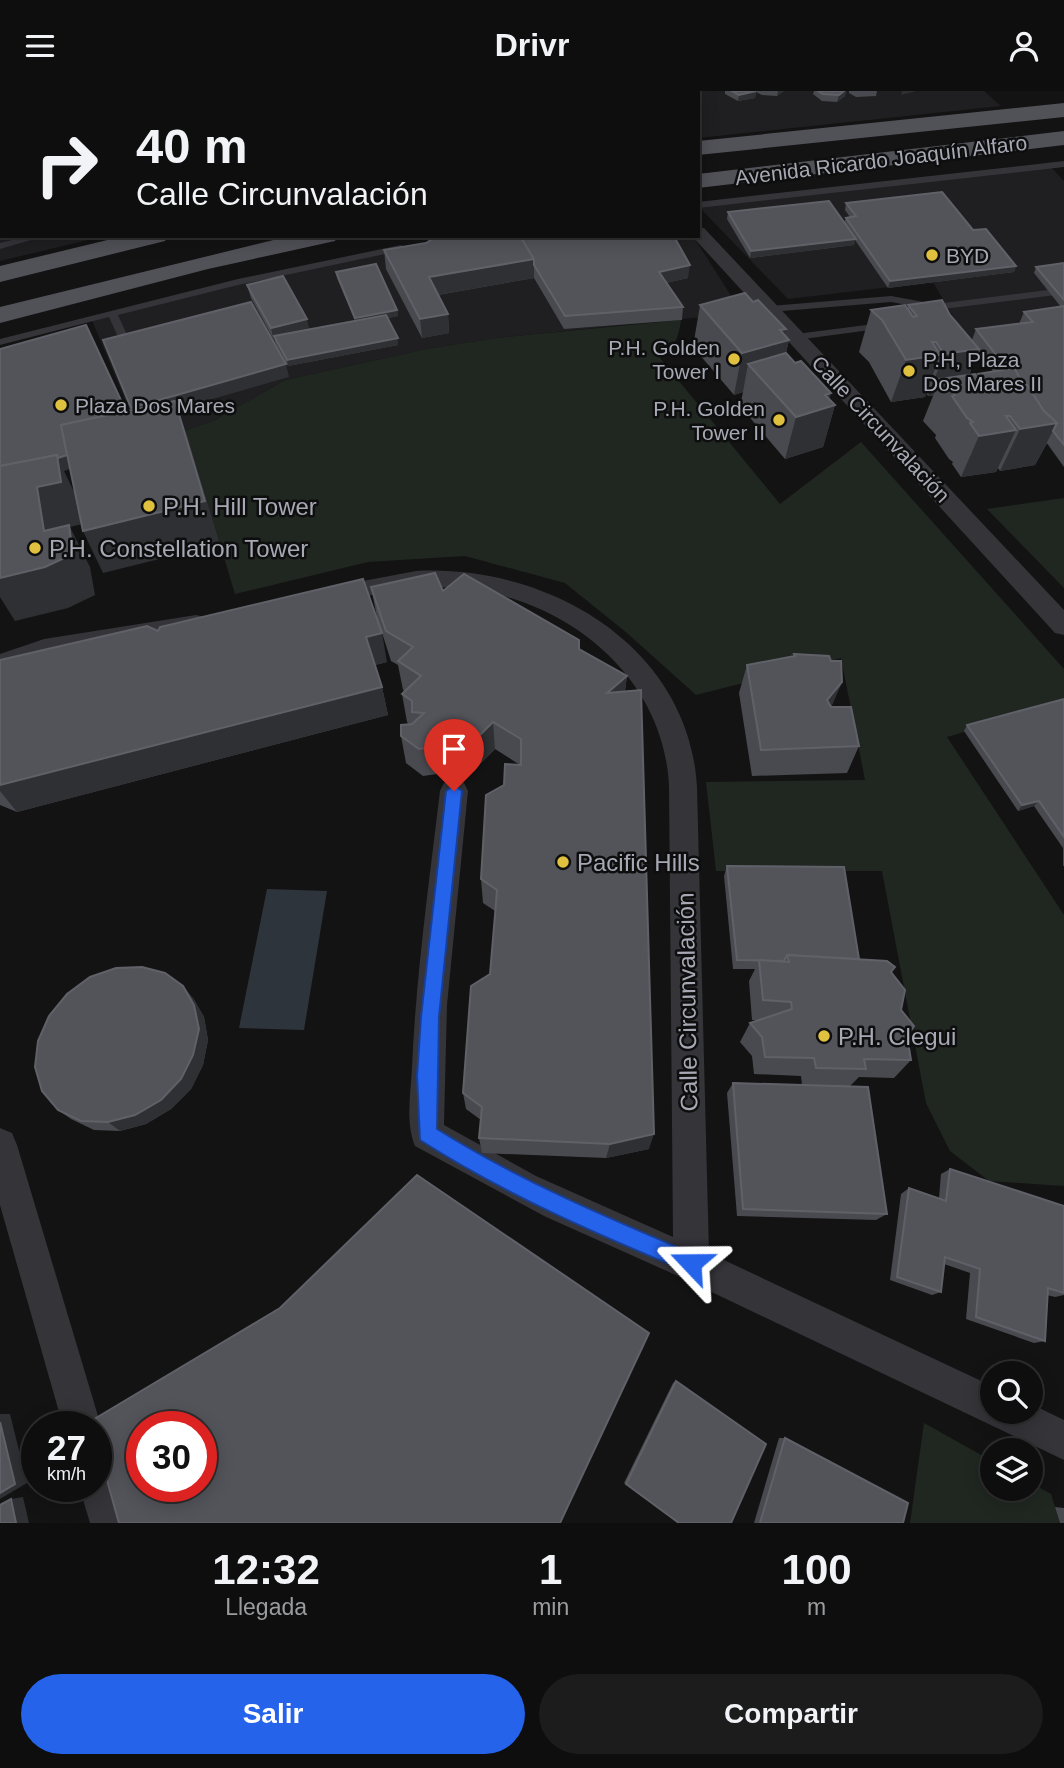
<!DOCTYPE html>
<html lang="es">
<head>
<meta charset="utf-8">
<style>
	body { margin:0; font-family:Arial,sans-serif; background:#1c1c1d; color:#f1f3f6; height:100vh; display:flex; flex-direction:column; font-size:26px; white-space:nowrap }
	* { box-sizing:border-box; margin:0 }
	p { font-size:23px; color:#9b9c9e }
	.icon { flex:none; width:38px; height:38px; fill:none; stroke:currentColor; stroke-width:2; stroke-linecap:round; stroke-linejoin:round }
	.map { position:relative; height:1432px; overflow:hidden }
	.sheet { display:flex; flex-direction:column; background:#0e0e0f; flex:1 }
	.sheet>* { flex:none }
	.guide { position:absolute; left:0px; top:0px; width:700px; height:147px; box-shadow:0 4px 18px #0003,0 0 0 2px #2e2e2f; background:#0e0e0f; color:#f1f3f6; overflow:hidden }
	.tools { position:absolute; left:980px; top:1270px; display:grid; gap:14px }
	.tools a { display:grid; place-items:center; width:63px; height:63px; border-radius:50%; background:#0e0e0f; box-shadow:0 4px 18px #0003,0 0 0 2px #2e2e2f; font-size:35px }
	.speed { position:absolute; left:21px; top:1320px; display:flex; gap:14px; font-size:35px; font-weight:700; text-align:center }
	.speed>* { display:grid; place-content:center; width:91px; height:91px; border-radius:50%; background:#0e0e0f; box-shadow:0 4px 18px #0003,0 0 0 2px #2e2e2f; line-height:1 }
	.speed small { font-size:18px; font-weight:400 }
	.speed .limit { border:10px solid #d22; background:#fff; color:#111 }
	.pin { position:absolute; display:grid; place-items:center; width:60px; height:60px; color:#fff; margin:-72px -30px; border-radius:50% 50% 50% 0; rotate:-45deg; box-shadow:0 0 7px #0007 }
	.pin .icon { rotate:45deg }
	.me { position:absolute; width:77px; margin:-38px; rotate:293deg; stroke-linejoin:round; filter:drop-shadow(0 0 5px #0008) }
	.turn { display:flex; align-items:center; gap:24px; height:147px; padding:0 21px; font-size:32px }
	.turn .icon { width:91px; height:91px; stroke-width:2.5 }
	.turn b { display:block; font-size:49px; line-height:60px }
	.eta { display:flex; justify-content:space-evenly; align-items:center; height:119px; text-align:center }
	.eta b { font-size:42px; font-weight:800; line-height:49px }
	.primary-button { display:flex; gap:14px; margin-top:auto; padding:14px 21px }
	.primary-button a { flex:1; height:80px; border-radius:42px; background:#2563eb; color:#fff; font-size:28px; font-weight:800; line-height:80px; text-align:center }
	.primary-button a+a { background:#1c1c1d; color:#f1f3f6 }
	header { display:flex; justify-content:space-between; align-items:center; height:91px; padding:0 21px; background:#0e0e0f; font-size:32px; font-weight:800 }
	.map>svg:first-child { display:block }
</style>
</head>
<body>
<header><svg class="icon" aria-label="menu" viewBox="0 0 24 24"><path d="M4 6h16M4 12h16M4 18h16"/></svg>Drivr<svg class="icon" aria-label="person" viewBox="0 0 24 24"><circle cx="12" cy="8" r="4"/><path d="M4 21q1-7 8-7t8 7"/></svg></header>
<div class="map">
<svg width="1064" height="1432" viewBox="0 0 1064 1432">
	<rect width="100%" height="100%" fill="#131314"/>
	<g fill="#1f1f21">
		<polygon points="0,0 585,0 586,2 2,2 2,145 105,145 0,170"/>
		<polygon points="622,0 984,0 1001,15 698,47 698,2"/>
		<polygon points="1049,74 1064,90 1064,376 959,236 933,191 788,208 698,115"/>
		<polygon points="471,145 693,145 742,222 496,247 427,258 285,289 215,329 144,354 91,227 238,191"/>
	</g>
	<g fill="#202721">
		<path d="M681 229C679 245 674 259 660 267L780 413 861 351 1064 578V612L947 646 1064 824V1095L989 1090 950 1060 926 1012 882 780H716L706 691 865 689 841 567 696 604 627 542 565 492 465 465 368 471 235 503 190 353 144 354 215 329 285 289 427 258 496 247Z"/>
		<polygon points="1064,407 1064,497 987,418"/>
		<polygon points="924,1332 992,1370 992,1398 1031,1398 1031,1392 1051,1403 1060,1432 910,1432"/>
	</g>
	<polygon fill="#2e343c" points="267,798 327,800 304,939 239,937"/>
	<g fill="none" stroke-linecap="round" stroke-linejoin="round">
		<g fill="#343439" fill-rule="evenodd">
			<polygon points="110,0 127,0 107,2"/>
			<polygon points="0,15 2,15 0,20"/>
			<polygon points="1064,70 1064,76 698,117 698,111"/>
			<polygon points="29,145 45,145 0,158 0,152"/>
			<polygon points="401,154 406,157 404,159 238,194 118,224 133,257 128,260 123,257 109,226 0,254 0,248 238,188"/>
			<polygon points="1064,197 1064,203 935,219 891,211 770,221 765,218 770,215 891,205 935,213"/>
			<polygon points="882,232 885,233 885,237 796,249 791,246 796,243"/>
		</g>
		<g fill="#343439" fill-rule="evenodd">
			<polygon points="587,0 603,0 604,2 588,2"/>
			<polygon points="698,136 704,137 1064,519 1064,544 1055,542 692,145 698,145"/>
			<path d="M416 480C547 473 689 554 697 696L709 1162 992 1295V1321H1031V1313L1064 1329V1369L678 1185 544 1125 415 1055C405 1031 411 1001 412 976 416 884 429 792 440 700L444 692 454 688 464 692 468 700 447 914 444 1034 536 1085 673 1146 669 696C665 588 570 510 467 498 421 492 375 502 331 514L322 511 319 505 322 499 331 496Z"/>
			<polygon points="196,524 205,526 208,533 205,540 45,567 0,583 0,563 44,548"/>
			<polygon points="0,1037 12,1042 17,1054 101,1335 96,1347 96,1335 63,1335 0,1114"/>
			<polygon points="96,1364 110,1370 130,1432 90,1432 79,1395 96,1395"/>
		</g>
		<g fill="#515158" fill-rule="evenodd">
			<polygon points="1064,12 1064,26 698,64 698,50"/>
			<polygon points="1064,40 1064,54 698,97 698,83"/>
			<polygon points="124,145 168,145 165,150 0,191 0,175"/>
			<polygon points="290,145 338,145 335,150 208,178 0,232 0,216"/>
		</g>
	</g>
	<g fill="#494a4f" fill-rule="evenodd">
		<polygon points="725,0 784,0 777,5 762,4 756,1 755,7 738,10 725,3"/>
		<polygon points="814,0 846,0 845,5 837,11 822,10 813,3"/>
		<polygon points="849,0 877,0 876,5 856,6 849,2"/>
		<polygon points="846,112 973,139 1016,175 1014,181 888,197 855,149 854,154 750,167 727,128 728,121 844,132 846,127 850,126 845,119"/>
		<polygon points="426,152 688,187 666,192 683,216 682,229 564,238 534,187 438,204 448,223 449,242 422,247 386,178 384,159"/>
		<path d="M1064 172V376L1047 352 1035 374 1000 380 998 377 996 381 961 386 952 373 953 371 949 368 935 347 936 344 923 330 933 305H928L926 302 925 306 891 311 869 271 859 261 871 219 907 218 908 214 950 224 972 249 976 238 1019 233 1024 221 1061 216 1034 182 1036 176ZM978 261 993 280 978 283 977 286 969 284Z"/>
		<polygon points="336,181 397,219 398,225 388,227 398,247 398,254 288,275 251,207 247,194 309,238 355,230 337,187"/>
		<polygon points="700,214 785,244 789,249 786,262 835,314 823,356 785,368 740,315 743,301 734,304 693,256"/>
		<polygon points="371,496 443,500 579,558 627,585 625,600 649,1058 606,1067 482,1062 479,1047 481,1029 466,1018 463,1002 490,883 495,820 483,812 481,788 504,694 520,674 495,658 476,677 465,670 450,672 446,664 436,674 437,683 423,685 406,672 401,645 409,633 407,631 402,603 405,601 403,599 398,574 391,570 377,526"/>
		<polygon points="794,563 842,591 831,616 859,655 847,682 752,685 739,602 747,574 793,566"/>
		<polygon points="0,569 387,571 375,574 382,596 388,624 17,721 0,714"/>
		<polygon points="1064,608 1064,775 1063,775 1063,757 1034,715 1018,720 964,640 967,634"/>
		<polygon points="727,775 859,868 891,881 911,969 894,987 859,986 850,995 887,1123 876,1129 737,1125 727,1002 733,992 802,994 801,985 754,983 752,965 740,951 750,932 758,929 752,929 749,890 755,878 733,878 724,785"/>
		<polygon points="193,907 204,926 208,949 203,974 191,998 171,1018 146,1033 120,1040 94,1039 71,1028 58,1019"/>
		<polygon points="950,1078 1064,1115 1064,1204 1055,1206 1047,1204 1045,1250 1034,1252 966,1228 970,1182 944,1173 941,1201 932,1204 890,1189 901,1103 909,1097 939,1107 941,1083"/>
		<polygon points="676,1290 678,1432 624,1392 673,1292"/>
		<polygon points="779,1347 785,1347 903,1432 754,1432"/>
		<polygon points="1055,1416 1064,1417 1064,1432 1060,1432"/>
	</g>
	<g fill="#2f3033">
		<polygon points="756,0 755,7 738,10 739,4"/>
		<polygon points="778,0 784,0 777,5"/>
		<polygon points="844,0 846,0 845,5 837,11 839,4"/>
		<polygon points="902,0 916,0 901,4"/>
		<polygon points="856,148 854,154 750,167 751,160"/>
		<polygon points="534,168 534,187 431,205 429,186"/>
		<polygon points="690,174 688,187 657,194 659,181"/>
		<polygon points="1016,175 1014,181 888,197 890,190"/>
		<polygon points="397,219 398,225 356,233 355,227"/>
		<polygon points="448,223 449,242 422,247 420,228"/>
		<polygon points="307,228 310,241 274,245 275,250 274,251 271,237"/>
		<polygon points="786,238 783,250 789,249 779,291 748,273 743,301 734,304 742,262 780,239"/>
		<polygon points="398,247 398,254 288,275 287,269"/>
		<polygon points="979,258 962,300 940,288 933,305 928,305 944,263"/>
		<polygon points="940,264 925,306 891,311 906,269"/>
		<polygon points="286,273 289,286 178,318 190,353 220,453 103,482 83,440 136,329 131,317"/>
		<polygon points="831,302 827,317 835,314 823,356 785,368 796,326 825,304"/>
		<polygon points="1057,332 1035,374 1000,380 1020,338"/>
		<polygon points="1016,339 996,381 961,386 979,345"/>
		<polygon points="137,343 142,355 64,380 77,407 82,433 70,436 90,476 95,504 68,517 15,530 0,506 0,384"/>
		<polygon points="382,542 387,571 372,575 366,546"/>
		<polygon points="627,585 623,613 607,602"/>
		<polygon points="842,591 830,619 827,609"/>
		<polygon points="382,596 388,624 17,721 0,700 0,694"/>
		<polygon points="493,631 495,658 476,677 474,650"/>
		<polygon points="443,636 446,664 436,674 437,683 432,647"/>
		<polygon points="1039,710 1034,715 1018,720 1022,714"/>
		<polygon points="183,895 193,907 204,926 208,949 203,974 191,998 171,1018 146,1033 120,1040 108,1031"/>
		<polygon points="654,1043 649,1058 606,1067 610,1053"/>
		<polygon points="0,1323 10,1323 27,1392 0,1408"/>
		<polygon points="23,1406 29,1432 16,1432 11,1408"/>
	</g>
	<g fill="#53545a" stroke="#606168" stroke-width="2" fill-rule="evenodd">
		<polygon points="193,0 261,0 262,2 194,2"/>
		<polygon points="262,0 311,0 298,2 263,2"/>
		<polygon points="311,0 574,0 575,2 298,2"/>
		<polygon points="732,0 756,0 739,4"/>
		<polygon points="818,0 844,0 839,4 823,3"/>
		<polygon points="2,51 2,137 0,137 0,52"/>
		<polygon points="942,101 973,139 986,138 1016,175 890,190 846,127 856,125 846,112"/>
		<polygon points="829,110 856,148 751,160 728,121"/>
		<polygon points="437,145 520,145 534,168 429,186 448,223 420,228 384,159 426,152"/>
		<polygon points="520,145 672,145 676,149 690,174 659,181 683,216 565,225 534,174 534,168"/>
		<polygon points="1064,172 1064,209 1036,176"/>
		<polygon points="376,173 397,219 355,227 336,181"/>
		<polygon points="283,185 307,228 271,237 247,194"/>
		<polygon points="745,202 753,211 758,209 786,238 780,239 789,249 742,262 700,214"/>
		<polygon points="942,209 950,224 979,258 944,263 936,251 932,251 940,264 906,269 882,229 871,219 905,214 913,226 917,225 908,214"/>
		<polygon points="251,211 286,273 131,317 103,249"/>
		<polygon points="1064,215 1064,354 1053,340 1057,332 1044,320 1027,294 1024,294 1014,277 1007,278 976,238 1033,231 1024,221"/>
		<polygon points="386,224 398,247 287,269 274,245"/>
		<polygon points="86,234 126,320 61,334 67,364 58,367 57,364 0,375 0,258"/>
		<polygon points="786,262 795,272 801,270 831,302 825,304 835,314 796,326 748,273"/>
		<polygon points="1014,277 1024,294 1027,294 1044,320 1057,332 1020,338 1010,325 1006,325 1016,339 979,345 970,332 973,331 967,327 952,305 955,304 940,288 975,283 984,296 988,295 978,283"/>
		<polygon points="175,310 205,410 83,440 61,334"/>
		<polygon points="57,364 61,391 37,396 44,440 69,434 73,463 45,476 0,487 0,375"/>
		<polygon points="435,482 443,500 464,483 579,549 579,558 627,585 607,602 641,599 654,1043 610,1053 479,1047 482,1016 463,1002 471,895 490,883 495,824 497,799 481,788 486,704 504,694 505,673 521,674 521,648 493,631 474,650 462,642 447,644 443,636 432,647 433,656 419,658 401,645 401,634 412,633 424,622 412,621 412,610 402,603 421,585 398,570 413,556 386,540 371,496"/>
		<polygon points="363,488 382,542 366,546 382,596 0,694 0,569 147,535 158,540 160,536"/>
		<polygon points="794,563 829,565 831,570 841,570 842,591 827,609 831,616 851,616 859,655 761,659 747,574 795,565"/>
		<polygon points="1064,608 1064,746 1039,710 1022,714 967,634"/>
		<polygon points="727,775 844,776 859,868 787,864 784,870 737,869"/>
		<polygon points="787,864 887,870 895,876 891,881 905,899 901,919 914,935 907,945 911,969 864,968 866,978 816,977 814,967 765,966 762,946 750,932 792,918 791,911 763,909 759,869 789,871"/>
		<polygon points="142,876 165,882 183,895 194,914 199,938 193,964 181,988 161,1009 135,1024 108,1031 81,1030 58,1019 42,1000 35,976 38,950 49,925 67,903 90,886 116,877"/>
		<polygon points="733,992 868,996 887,1123 743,1118"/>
		<polygon points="950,1078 1064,1115 1064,1202 1048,1197 1045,1250 976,1226 980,1178 945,1166 941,1201 897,1186 909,1097 946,1110"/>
		<path d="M417 1084 649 1242 560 1432H119L96 1350V1335H92L91 1330 280 1217ZM142 1335H201V1395H142Z"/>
		<polygon points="676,1290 766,1353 731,1432 679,1432 626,1393"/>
		<polygon points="0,1331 15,1393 0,1402"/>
		<polygon points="785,1347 908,1412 903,1432 760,1432"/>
		<polygon points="11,1408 16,1432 0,1432 0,1414"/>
	</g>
	<path fill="#2563eb" stroke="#184099" stroke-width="2" d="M454 694 462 700 439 926 437 1038C520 1090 608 1127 698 1165L701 1172 698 1179 691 1182C598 1144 506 1104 420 1049L417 985 421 926 446 700Z"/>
	<g fill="#e0c13f" stroke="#0e0e0f" stroke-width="2.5">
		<circle cx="932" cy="164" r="7"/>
		<circle cx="734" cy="268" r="7"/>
		<circle cx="909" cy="280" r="7"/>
		<circle cx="61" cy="314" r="7"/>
		<circle cx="779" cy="329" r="7"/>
		<circle cx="149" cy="415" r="7"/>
		<circle cx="35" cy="457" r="7"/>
		<circle cx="563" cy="771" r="7"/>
		<circle cx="824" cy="945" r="7"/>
	</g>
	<g text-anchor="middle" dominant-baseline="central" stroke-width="5" stroke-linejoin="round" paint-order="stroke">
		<g font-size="21" fill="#a6a8b4" stroke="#0e0e0f">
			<text transform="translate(881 69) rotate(-7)">Avenida Ricardo Joaquín Alfaro</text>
			<text transform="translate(881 338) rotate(47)">Calle Circunvalación</text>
		</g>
		<g font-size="21" fill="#a6a8b4" stroke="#0e0e0f" text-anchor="start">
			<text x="946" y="164">BYD</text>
			<text x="720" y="256" text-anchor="end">P.H. Golden<tspan x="720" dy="24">Tower I</tspan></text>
			<text x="923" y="268">P.H, Plaza<tspan x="923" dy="24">Dos Mares II</tspan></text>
			<text x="75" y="314">Plaza Dos Mares</text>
			<text x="765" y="317" text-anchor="end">P.H. Golden<tspan x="765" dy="24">Tower II</tspan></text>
		</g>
		<g font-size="24" fill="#a6a8b4" stroke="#0e0e0f" text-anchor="start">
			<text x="163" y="415">P.H. Hill Tower</text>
			<text x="49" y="457">P.H. Constellation Tower</text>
			<text x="577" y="771">Pacific Hills</text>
			<text x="838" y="945">P.H. Clegui</text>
		</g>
		<g font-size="24" fill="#a6a8b4" stroke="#0e0e0f">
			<text transform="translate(687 911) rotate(-91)">Calle Circunvalación</text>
		</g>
	</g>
</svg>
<div class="tools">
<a><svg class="icon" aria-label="search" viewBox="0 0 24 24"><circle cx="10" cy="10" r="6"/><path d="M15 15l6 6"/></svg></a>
<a><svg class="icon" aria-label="layers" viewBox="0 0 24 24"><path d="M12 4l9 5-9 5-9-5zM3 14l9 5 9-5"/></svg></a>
</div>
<div class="speed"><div>27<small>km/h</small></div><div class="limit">30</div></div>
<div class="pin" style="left:454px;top:700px;background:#d93025"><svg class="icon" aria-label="arrive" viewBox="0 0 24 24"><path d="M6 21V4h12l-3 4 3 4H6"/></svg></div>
<svg class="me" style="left:691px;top:1172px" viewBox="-20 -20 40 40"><path d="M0-17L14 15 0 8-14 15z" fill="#2563eb" stroke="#fff" stroke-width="4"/></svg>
<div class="guide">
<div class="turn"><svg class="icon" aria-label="right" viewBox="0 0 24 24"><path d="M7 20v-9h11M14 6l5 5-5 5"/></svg><div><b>40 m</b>Calle Circunvalación</div></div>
</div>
</div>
<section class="sheet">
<div class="eta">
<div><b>12:32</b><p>Llegada</p></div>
<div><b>1</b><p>min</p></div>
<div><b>100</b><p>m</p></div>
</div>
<div class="primary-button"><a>Salir</a><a>Compartir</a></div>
</section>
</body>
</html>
